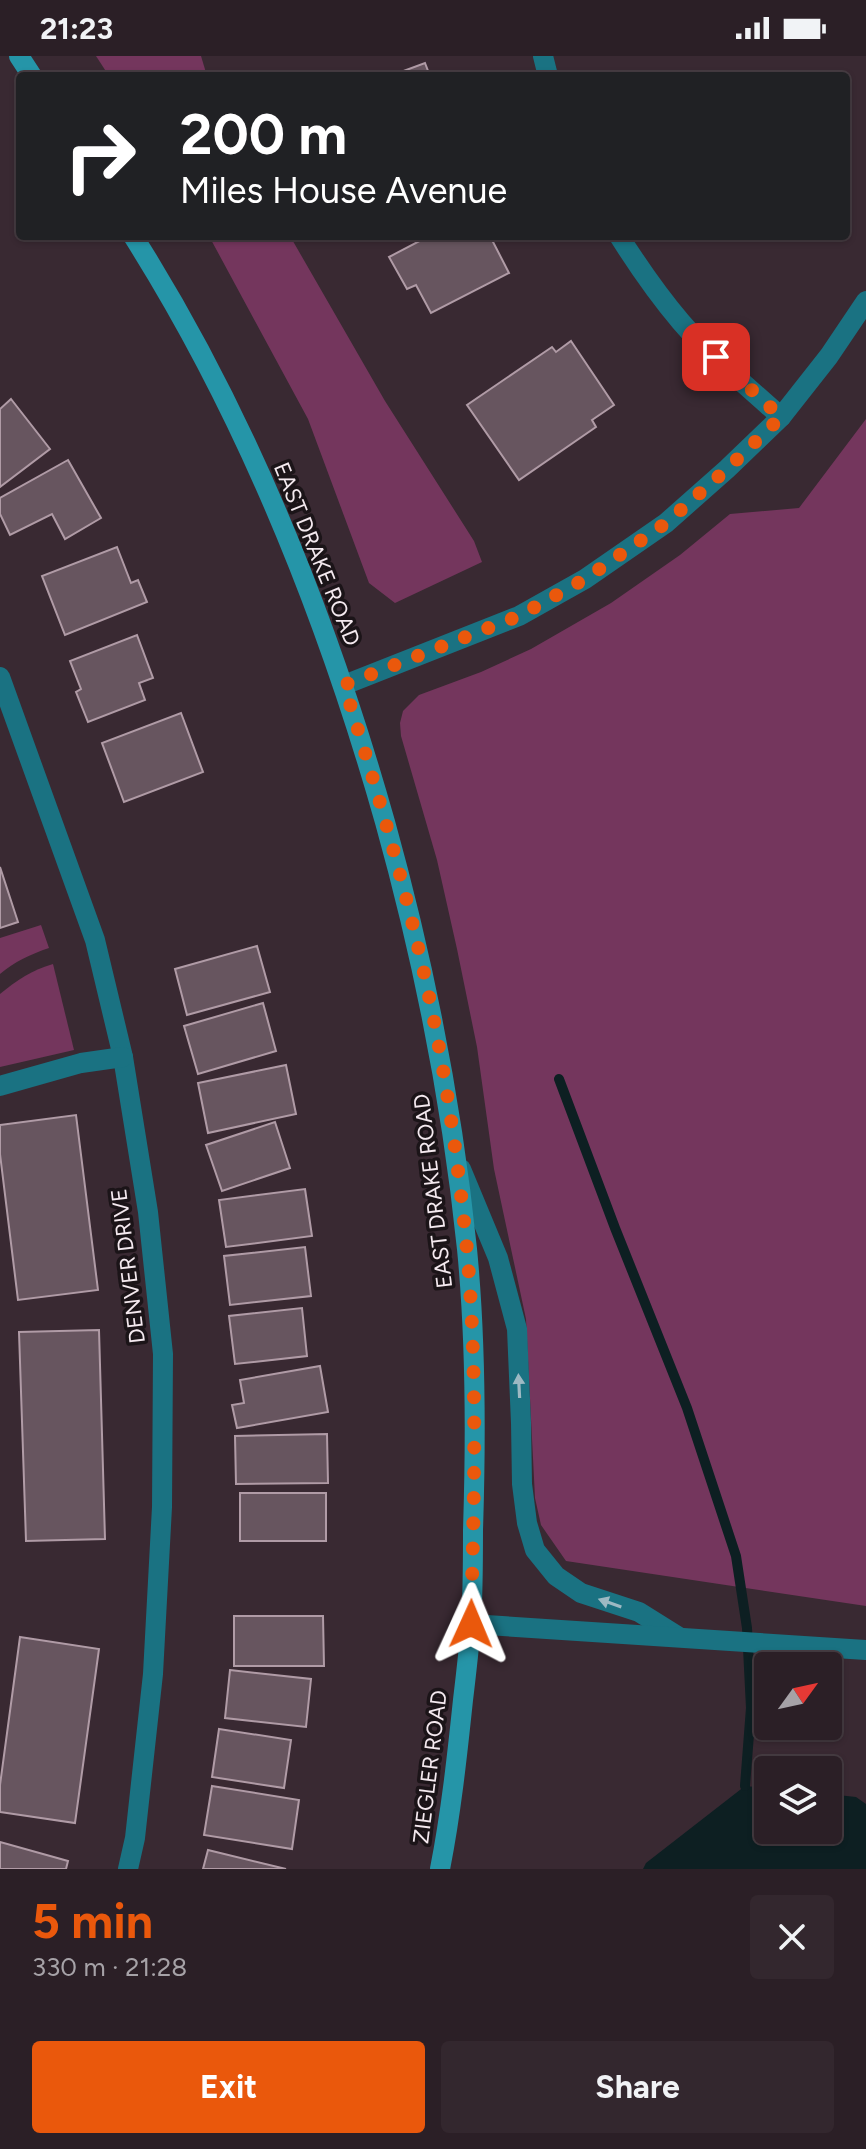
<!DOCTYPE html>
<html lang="en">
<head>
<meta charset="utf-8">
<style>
	body { margin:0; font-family:Figtree,sans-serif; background:#33272e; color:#f1f3f6; height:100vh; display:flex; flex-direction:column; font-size:30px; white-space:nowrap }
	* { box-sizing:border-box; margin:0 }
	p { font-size:26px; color:#a6a2a7 }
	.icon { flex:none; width:44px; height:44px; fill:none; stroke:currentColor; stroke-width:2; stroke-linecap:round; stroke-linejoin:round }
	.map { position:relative; height:1813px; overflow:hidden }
	.panel { display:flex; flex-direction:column; background:#2b1f26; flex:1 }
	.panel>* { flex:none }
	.guide { position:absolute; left:16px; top:16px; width:834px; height:168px; border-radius:8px; box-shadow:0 2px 6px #0004,0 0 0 2px #473d43; background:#202124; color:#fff; overflow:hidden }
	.needle { width:52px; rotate:57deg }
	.tools { position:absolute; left:754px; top:1596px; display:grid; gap:16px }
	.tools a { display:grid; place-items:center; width:88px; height:88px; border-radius:8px; background:#2b1f26; box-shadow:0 2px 6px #0004,0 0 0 2px #473d43; font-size:40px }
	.pin { position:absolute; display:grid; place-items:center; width:68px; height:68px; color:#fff; margin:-34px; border-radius:16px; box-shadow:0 4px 12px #0006 }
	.me { position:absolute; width:88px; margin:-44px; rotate:1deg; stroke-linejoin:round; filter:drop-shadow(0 0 6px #0008) }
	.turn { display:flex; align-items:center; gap:28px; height:168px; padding:0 32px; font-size:36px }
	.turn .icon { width:104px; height:104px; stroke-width:2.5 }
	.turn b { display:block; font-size:56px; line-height:68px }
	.round { display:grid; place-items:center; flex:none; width:84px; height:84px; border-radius:8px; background:#33272e }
	.summary { display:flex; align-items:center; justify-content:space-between; height:136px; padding:0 32px }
	h1 { font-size:48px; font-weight:700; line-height:60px; color:#ea580c }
	.action { display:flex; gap:16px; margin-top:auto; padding:16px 32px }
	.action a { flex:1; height:92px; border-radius:8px; background:#ea580c; color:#fff; font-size:32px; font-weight:700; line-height:92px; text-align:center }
	.action a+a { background:#33272e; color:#f1f3f6 }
	.status { display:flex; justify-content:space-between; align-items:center; height:56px; padding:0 40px; background:#2b1f26; direction:ltr }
	.status svg { height:22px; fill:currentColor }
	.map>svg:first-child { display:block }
</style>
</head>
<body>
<div class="status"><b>21:23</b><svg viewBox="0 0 49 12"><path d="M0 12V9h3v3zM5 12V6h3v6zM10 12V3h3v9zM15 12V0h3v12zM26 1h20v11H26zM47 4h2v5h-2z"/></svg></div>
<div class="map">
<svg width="866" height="1813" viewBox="0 0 866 1813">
	<rect width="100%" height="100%" fill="#392932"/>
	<g fill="#74365d">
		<polygon points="96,0 201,0 207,20 109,20"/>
		<polygon points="209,180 290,180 385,345 474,485 482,506 395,547 369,527 308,363"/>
		<polygon points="866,363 866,1550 566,1505 541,1469 535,1442 526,1263 494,1113 477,991 457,893 437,804 401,680 400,667 403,655 419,639 481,616 531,593 611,547 680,499 730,458 799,452"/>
		<path d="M41 869 49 892C31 898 14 906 0 918V882Z"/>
		<path d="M53 908 74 994 0 1011V938C17 924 32 914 53 908Z"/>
	</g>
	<polygon fill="#0d1f22" points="745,1730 768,1732 768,1774 828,1774 828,1738 856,1741 866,1748 866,1813 643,1813 646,1807"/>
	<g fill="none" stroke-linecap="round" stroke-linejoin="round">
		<polyline stroke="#0d1f22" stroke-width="10" points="559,1023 615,1172 687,1352 736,1500 747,1572 751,1652 745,1730"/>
	</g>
	<g fill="#67555f" stroke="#b09ba6" stroke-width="2">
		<polygon points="425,7 430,20 390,20"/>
		<polygon points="429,180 490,180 509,217 431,257 416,229 407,233 389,201"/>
		<polygon points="571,285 614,349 592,364 596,371 519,424 467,349 552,291 556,296"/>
		<polygon points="11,343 50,393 0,431 0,353"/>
		<polygon points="68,404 101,462 65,483 52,458 10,479 0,458 0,442"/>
		<polygon points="117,491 131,527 138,524 147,546 65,579 42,520"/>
		<polygon points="137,579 153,622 139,627 145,644 88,666 76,636 81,633 70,605"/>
		<polygon points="181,657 203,716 124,746 102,687"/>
		<polygon points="0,811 18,866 0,872"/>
		<polygon points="257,890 270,936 187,959 175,913"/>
		<polygon points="263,947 276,995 198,1018 184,970"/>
		<polygon points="286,1009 296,1058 208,1077 198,1027"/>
		<polygon points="76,1059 98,1234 18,1244 0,1098 0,1069"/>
		<polygon points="275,1066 290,1112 222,1135 206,1089"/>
		<polygon points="305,1133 312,1180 226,1191 219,1144"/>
		<polygon points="305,1191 311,1240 230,1249 224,1200"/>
		<polygon points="302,1252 307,1300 235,1308 229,1260"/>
		<polygon points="99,1274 105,1483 26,1485 19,1276"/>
		<polygon points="320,1310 328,1356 237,1372 232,1349 244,1347 240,1324"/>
		<polygon points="327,1378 328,1427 236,1428 235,1380"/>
		<rect x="240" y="1437" width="86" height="48"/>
		<polygon points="234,1560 323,1560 324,1610 234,1610"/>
		<polygon points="20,1581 99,1593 75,1767 0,1756 0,1729"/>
		<polygon points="230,1614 311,1623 306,1671 225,1662"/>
		<polygon points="219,1673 291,1684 284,1732 212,1721"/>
		<polygon points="212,1730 299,1744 292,1793 204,1779"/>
		<polygon points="0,1786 68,1805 66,1813 0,1813"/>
		<polygon points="208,1794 286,1813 203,1813"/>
	</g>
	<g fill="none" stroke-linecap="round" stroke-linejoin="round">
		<g stroke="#1a7282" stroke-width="20">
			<polyline points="543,0 548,20"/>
			<path d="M619 180C638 210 658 239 681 266 711 301 747 330 781 361"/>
			<polyline points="0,621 95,884 123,1001 148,1156 163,1298 162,1451 153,1618 135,1782 128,1813"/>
			<polyline points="344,629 519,560 585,523 666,467 727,413 781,361 829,300 866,245"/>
			<polyline points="0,1030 81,1007 123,1001"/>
			<polyline points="461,1113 498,1202 517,1273 521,1367 522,1428 527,1467 535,1494 556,1520 581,1537 639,1556 679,1581"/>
			<polyline points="471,1568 866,1594"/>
		</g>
		<g stroke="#2595a8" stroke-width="20">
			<polyline points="19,0 32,20"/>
			<path d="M133 180C247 360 327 561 385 766 424 906 452 1047 467 1193 476 1285 476 1381 473 1474 473 1505 473 1537 471 1568 469 1593 466 1619 463 1644 457 1701 451 1757 440 1813"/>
		</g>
	</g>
	<defs><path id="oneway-solid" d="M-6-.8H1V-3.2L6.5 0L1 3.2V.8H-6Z" transform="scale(2)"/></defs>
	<g fill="#9db9c3">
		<use href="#oneway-solid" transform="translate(519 1330) rotate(-93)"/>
		<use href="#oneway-solid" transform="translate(610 1547) rotate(-161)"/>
	</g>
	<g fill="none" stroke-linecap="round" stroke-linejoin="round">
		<path stroke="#ea580c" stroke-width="14" stroke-dasharray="0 25.2" d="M471 1568C474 1444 478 1318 467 1194 459 1114 448 1033 432 955 410 845 378 736 344 629L519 560 585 523 666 467 727 413 781 361 716 301"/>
	</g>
	<g text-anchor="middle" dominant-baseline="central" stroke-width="7" stroke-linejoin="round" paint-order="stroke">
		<g font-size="22" fill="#f4e9ef" stroke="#1b1418">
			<text transform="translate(317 498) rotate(68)">EAST DRAKE ROAD</text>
			<text transform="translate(433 1135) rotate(-97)">EAST DRAKE ROAD</text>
			<text transform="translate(128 1210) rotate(-97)">DENVER DRIVE</text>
			<text transform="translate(430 1711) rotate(-83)">ZIEGLER ROAD</text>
		</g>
	</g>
</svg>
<div class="tools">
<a><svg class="needle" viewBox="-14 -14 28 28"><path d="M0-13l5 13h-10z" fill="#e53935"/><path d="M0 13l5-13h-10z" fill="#a6a2a7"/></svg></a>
<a><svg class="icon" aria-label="layers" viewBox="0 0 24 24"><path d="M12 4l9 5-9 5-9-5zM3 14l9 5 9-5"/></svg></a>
</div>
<div class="pin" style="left:716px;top:301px;background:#d93025"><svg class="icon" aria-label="arrive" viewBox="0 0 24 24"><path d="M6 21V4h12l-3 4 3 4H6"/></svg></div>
<svg class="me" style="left:471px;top:1568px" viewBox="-20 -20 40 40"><path d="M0-17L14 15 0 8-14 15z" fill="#ea580c" stroke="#fff" stroke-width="4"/></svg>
<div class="guide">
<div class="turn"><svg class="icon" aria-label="right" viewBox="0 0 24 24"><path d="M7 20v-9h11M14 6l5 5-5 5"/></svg><div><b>200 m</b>Miles House Avenue</div></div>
</div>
</div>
<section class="panel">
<div class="summary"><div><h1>5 min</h1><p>330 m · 21:28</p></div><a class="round"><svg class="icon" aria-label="close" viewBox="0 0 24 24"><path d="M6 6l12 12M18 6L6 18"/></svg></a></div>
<div class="action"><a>Exit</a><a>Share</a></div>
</section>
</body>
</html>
